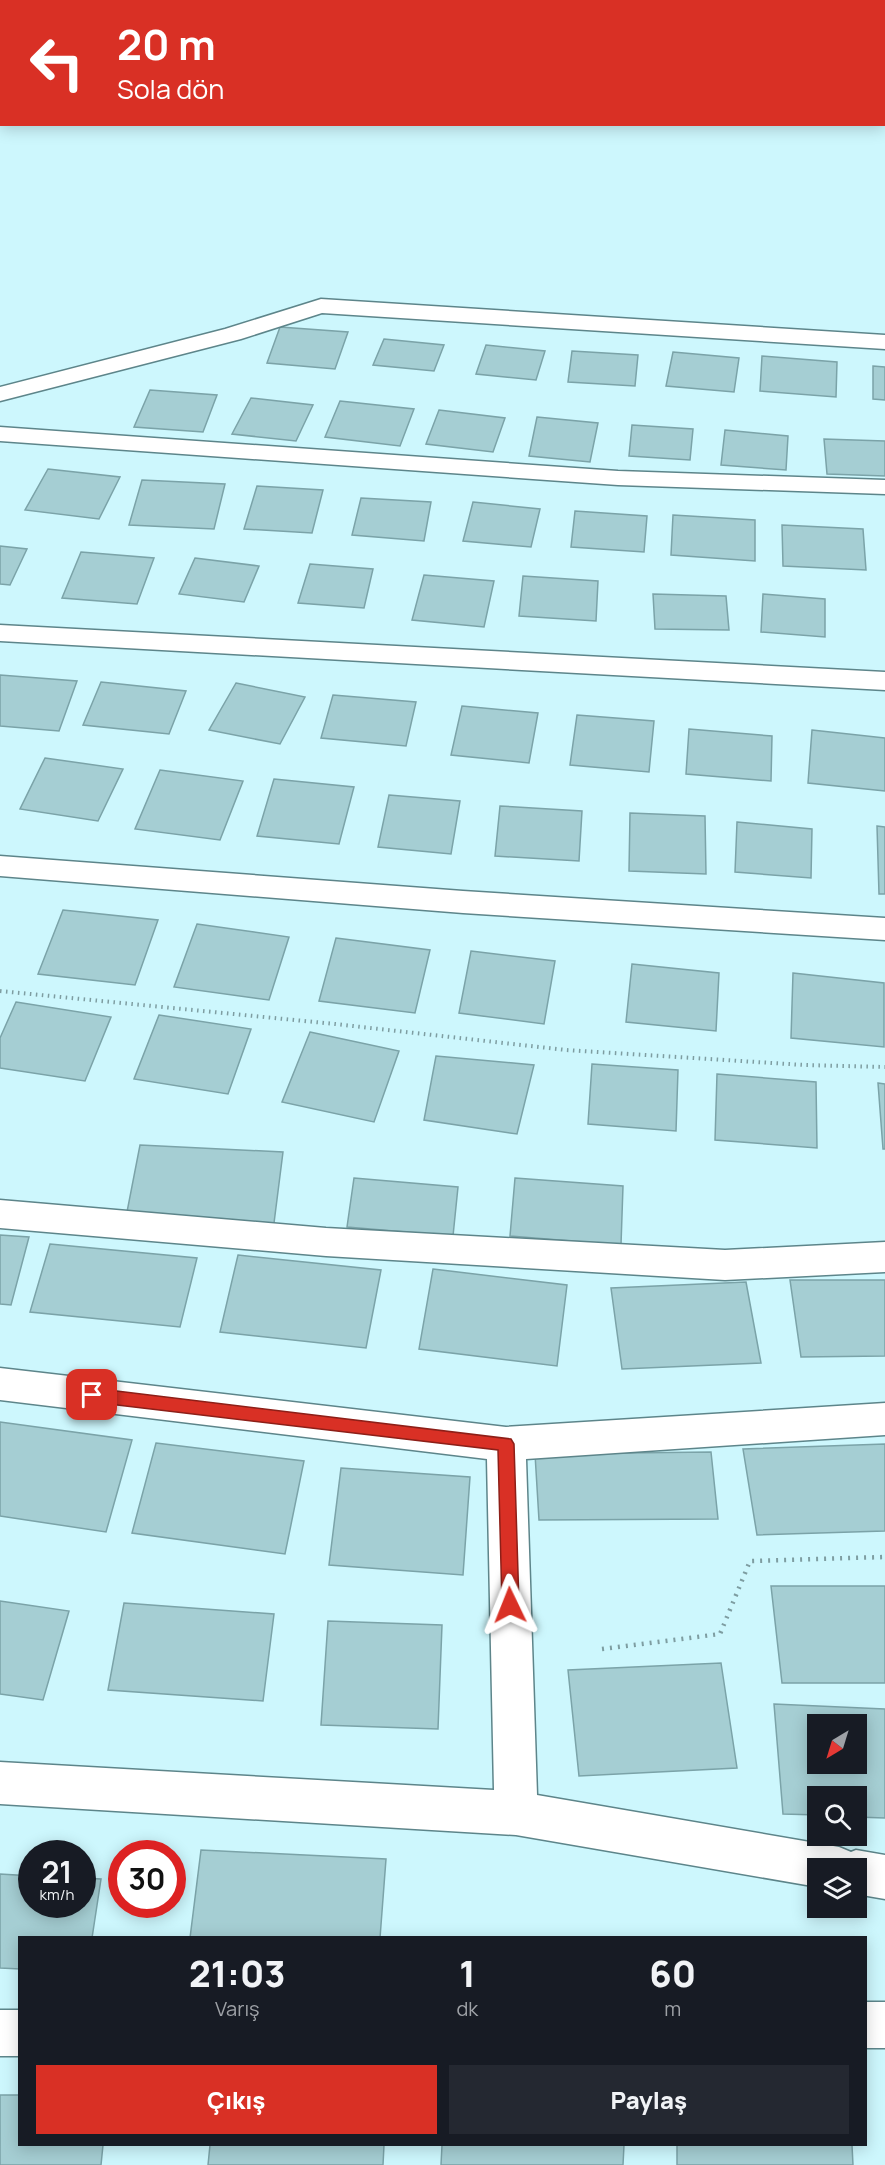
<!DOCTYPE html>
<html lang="tr">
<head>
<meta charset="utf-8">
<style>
	body { margin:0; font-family:Manrope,sans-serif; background:#242831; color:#f1f3f6; height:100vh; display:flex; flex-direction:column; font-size:22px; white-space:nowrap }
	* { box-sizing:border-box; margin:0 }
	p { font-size:20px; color:#9ea1a6 }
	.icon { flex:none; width:33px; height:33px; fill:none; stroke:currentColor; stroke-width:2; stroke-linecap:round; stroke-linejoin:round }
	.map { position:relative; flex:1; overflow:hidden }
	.sheet { position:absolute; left:18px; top:1936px; width:849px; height:210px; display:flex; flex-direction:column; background:#171b24; border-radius:0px; box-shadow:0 3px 15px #0003 }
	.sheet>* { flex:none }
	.guide { position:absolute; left:0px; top:0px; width:885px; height:126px; box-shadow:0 3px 15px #0003; background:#d93025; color:#fff; overflow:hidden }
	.needle { width:39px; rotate:218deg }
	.buttons { position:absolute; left:807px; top:1714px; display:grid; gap:12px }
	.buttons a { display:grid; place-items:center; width:60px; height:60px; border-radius:0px; background:#171b24; box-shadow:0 3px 15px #0003; font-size:30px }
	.speed { position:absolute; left:18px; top:1840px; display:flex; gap:12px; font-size:30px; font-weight:700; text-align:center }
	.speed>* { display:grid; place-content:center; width:78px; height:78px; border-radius:50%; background:#171b24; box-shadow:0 3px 15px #0003; line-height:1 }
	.speed small { font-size:15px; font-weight:400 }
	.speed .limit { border:9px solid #d22; background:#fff; color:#111 }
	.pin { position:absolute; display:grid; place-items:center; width:51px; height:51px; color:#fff; margin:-26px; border-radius:12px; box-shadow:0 3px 9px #0006 }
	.me { position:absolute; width:66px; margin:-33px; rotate:358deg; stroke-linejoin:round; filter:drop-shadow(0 0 4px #0008) }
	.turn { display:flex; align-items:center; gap:21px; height:126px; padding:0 18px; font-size:27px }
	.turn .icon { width:78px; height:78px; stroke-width:2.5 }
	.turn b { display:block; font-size:42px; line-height:51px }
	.eta { display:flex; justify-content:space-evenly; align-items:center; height:102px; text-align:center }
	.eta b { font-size:36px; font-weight:800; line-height:42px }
	.action { display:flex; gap:12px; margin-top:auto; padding:12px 18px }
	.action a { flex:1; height:69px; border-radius:0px; background:#d93025; color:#fff; font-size:24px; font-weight:800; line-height:69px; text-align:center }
	.action a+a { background:#242831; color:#f1f3f6 }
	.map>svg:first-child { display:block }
</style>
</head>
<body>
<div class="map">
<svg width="885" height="2165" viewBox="0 0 885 2165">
	<rect width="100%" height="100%" fill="#cdf7fd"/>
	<g fill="#a5ced3" stroke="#7ba3a8" stroke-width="1.5" fill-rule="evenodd">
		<polygon points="280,327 348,332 335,369 267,363"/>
		<polygon points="384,339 444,345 434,371 373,365"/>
		<polygon points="486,345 545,351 536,380 476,374"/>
		<polygon points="572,351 638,355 635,386 568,382"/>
		<polygon points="673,352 739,358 734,392 666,386"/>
		<polygon points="762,356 837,362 836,397 760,391"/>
		<polygon points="873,366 885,367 885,400 873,399"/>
		<polygon points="150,390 217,395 203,432 134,427"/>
		<polygon points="251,398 313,405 296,441 232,434"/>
		<polygon points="340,401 414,409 400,446 325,437"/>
		<polygon points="439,410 505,418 493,452 426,444"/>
		<polygon points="537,417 598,423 590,462 529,456"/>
		<polygon points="632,425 693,429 690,460 629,456"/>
		<polygon points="725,430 788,436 786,470 721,465"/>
		<polygon points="824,439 885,441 885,476 827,474"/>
		<polygon points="48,469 120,477 99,519 25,510"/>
		<polygon points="142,480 225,484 214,529 129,525"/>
		<polygon points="257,486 323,490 312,533 244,529"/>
		<polygon points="361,498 431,502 424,541 352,535"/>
		<polygon points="473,502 540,509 531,547 463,541"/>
		<polygon points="575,511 647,516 644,552 571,547"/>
		<polygon points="673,515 755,520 755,561 671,555"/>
		<polygon points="782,525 863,529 866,570 783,566"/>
		<polygon points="0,546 27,549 10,585 0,584"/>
		<polygon points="81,552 154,558 137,604 62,598"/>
		<polygon points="195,558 259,566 244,602 179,594"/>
		<polygon points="310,564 373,569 364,608 298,603"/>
		<polygon points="424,575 494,581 484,627 412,620"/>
		<polygon points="523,576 598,581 596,621 519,616"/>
		<polygon points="653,594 726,596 729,630 655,629"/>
		<polygon points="763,594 825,599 825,637 761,632"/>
		<polygon points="0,675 77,681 59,731 0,726"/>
		<polygon points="101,682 186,691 169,734 83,725"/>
		<polygon points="236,683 305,697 280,744 209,730"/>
		<polygon points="333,695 416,702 406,746 321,738"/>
		<polygon points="462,706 538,713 529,763 451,755"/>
		<polygon points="577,715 654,721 649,772 570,765"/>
		<polygon points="689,729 772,736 771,781 686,774"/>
		<polygon points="812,730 885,738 885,791 808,783"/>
		<polygon points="45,758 123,769 98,821 20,809"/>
		<polygon points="160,770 243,781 220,840 135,829"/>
		<polygon points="274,779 354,787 339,844 257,836"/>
		<polygon points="389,795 460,801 451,854 378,847"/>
		<polygon points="500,806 582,811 579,861 495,856"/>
		<polygon points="630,813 705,816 706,874 629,871"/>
		<polygon points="737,822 812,829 811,878 735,872"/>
		<polygon points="877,826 885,827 885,894 879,894"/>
		<polygon points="63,910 158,920 135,985 38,974"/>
		<polygon points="197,924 289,937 269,1000 174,987"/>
		<polygon points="336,938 430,950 415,1013 319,1001"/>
		<polygon points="471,951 555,961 544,1024 459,1013"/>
		<polygon points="632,964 719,973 716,1031 626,1022"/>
		<polygon points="793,973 884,983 884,1047 791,1038"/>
		<polygon points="16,1002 111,1017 85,1081 0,1068 0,1038"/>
		<polygon points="159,1015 251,1029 228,1094 134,1079"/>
		<polygon points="310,1032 399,1051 374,1122 282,1102"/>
		<polygon points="436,1056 534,1065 517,1134 424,1120"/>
		<polygon points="592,1064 678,1070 676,1131 588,1124"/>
		<polygon points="717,1074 816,1082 817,1148 715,1140"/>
		<polygon points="878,1083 885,1084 885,1149 883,1149"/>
		<polygon points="140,1145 283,1152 274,1223 126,1217"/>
		<polygon points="354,1178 458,1187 453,1236 347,1227"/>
		<polygon points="515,1178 623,1186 621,1245 510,1236"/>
		<polygon points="0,1235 29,1237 11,1305 0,1304"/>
		<polygon points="50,1244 197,1258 180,1327 30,1312"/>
		<polygon points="238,1255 381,1270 366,1348 220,1332"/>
		<polygon points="433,1269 567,1285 557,1366 419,1349"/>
		<polygon points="790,1280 885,1280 885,1356 801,1357"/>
		<polygon points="746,1282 761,1363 622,1369 611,1288"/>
		<polygon points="0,1422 132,1440 106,1532 0,1516"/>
		<polygon points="156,1443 304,1461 285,1554 132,1533"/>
		<polygon points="885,1444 885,1531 757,1535 743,1449"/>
		<polygon points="711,1452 718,1519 539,1520 535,1454"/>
		<polygon points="341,1468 470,1477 463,1575 329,1565"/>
		<polygon points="771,1586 885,1586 885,1683 782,1683"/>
		<polygon points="0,1601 69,1611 43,1700 0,1694"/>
		<polygon points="124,1603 274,1614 263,1701 108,1690"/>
		<polygon points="328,1621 442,1625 438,1729 321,1725"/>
		<polygon points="721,1663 737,1768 579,1776 568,1670"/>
		<path d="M774 1704 885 1709V1818L856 1817V1797H818V1815L783 1814ZM818 1725H856V1764H818Z"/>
		<polygon points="201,1850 386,1859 380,1938 190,1938"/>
		<polygon points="0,1874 32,1876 32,1905 82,1905 82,1878 101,1879 92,1938 20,1938 20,1969 0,1968"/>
		<polygon points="0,2095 20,2095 20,2145 103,2145 101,2165 0,2165"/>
		<polygon points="210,2145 384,2145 383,2165 208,2165"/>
		<polygon points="442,2145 624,2145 623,2165 441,2165"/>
		<polygon points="677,2145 852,2145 853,2165 677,2165"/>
	</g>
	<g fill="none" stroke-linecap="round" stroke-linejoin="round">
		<g stroke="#5d858a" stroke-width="3">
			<g id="street">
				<polygon points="321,299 885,335 885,349 322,313 241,339 0,401 0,387 225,329"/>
				<polygon points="0,427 618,471 885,480 885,494 618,485 0,441"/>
				<polygon points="0,625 885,672 885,690 0,641"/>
				<polygon points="0,856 463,891 885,918 885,940 463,913 0,876"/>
				<polygon points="0,1200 326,1228 725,1250 885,1242 885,1272 725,1280 326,1256 0,1228"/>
				<polygon points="0,1368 506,1427 885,1403 885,1435 526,1459 537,1795 839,1847 851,1852 856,1850 885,1855 885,1899 856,1894 856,1869 818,1869 818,1887 516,1835 0,1804 0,1762 494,1790 487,1459 0,1400"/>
				<rect x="866" y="2002" width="19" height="46"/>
				<rect x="0" y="2010" width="20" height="46"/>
			</g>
		</g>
		<polyline stroke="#7e9da1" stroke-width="4" stroke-dasharray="1.5 4.5" stroke-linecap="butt" points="0,991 335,1024 566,1050 804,1065 885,1067"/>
		<polyline stroke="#7e9da1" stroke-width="4.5" stroke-dasharray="2 6" stroke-linecap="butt" points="602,1649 720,1634 750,1561 885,1557"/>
		<use href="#street" fill="#fff" fill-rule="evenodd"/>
	</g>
	<polygon fill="#d93025" stroke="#8d1f18" stroke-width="1.5" points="92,1388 511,1439 514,1444 519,1605 516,1611 510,1613 504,1611 502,1605 498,1450 92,1402 86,1400 84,1395 86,1390"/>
</svg>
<div class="buttons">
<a><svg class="needle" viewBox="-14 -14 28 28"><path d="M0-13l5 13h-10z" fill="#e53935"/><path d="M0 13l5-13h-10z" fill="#9ea1a6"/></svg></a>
<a><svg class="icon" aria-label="search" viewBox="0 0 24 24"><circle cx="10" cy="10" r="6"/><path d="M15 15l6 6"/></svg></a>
<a><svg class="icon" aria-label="layers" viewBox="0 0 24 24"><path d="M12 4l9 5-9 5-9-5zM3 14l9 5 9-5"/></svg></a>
</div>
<div class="speed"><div>21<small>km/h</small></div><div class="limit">30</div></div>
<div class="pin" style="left:92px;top:1395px;background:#d93025"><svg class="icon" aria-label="arrive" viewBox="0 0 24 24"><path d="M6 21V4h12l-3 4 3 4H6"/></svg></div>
<svg class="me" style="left:510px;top:1605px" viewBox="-20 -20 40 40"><path d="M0-17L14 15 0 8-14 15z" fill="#d93025" stroke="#fff" stroke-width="4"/></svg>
<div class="guide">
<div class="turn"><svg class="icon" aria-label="left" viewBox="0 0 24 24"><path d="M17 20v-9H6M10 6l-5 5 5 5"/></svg><div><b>20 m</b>Sola dön</div></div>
</div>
<section class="sheet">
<div class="eta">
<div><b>21:03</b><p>Varış</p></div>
<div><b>1</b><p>dk</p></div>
<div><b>60</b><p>m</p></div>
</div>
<div class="action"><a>Çıkış</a><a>Paylaş</a></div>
</section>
</div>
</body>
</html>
